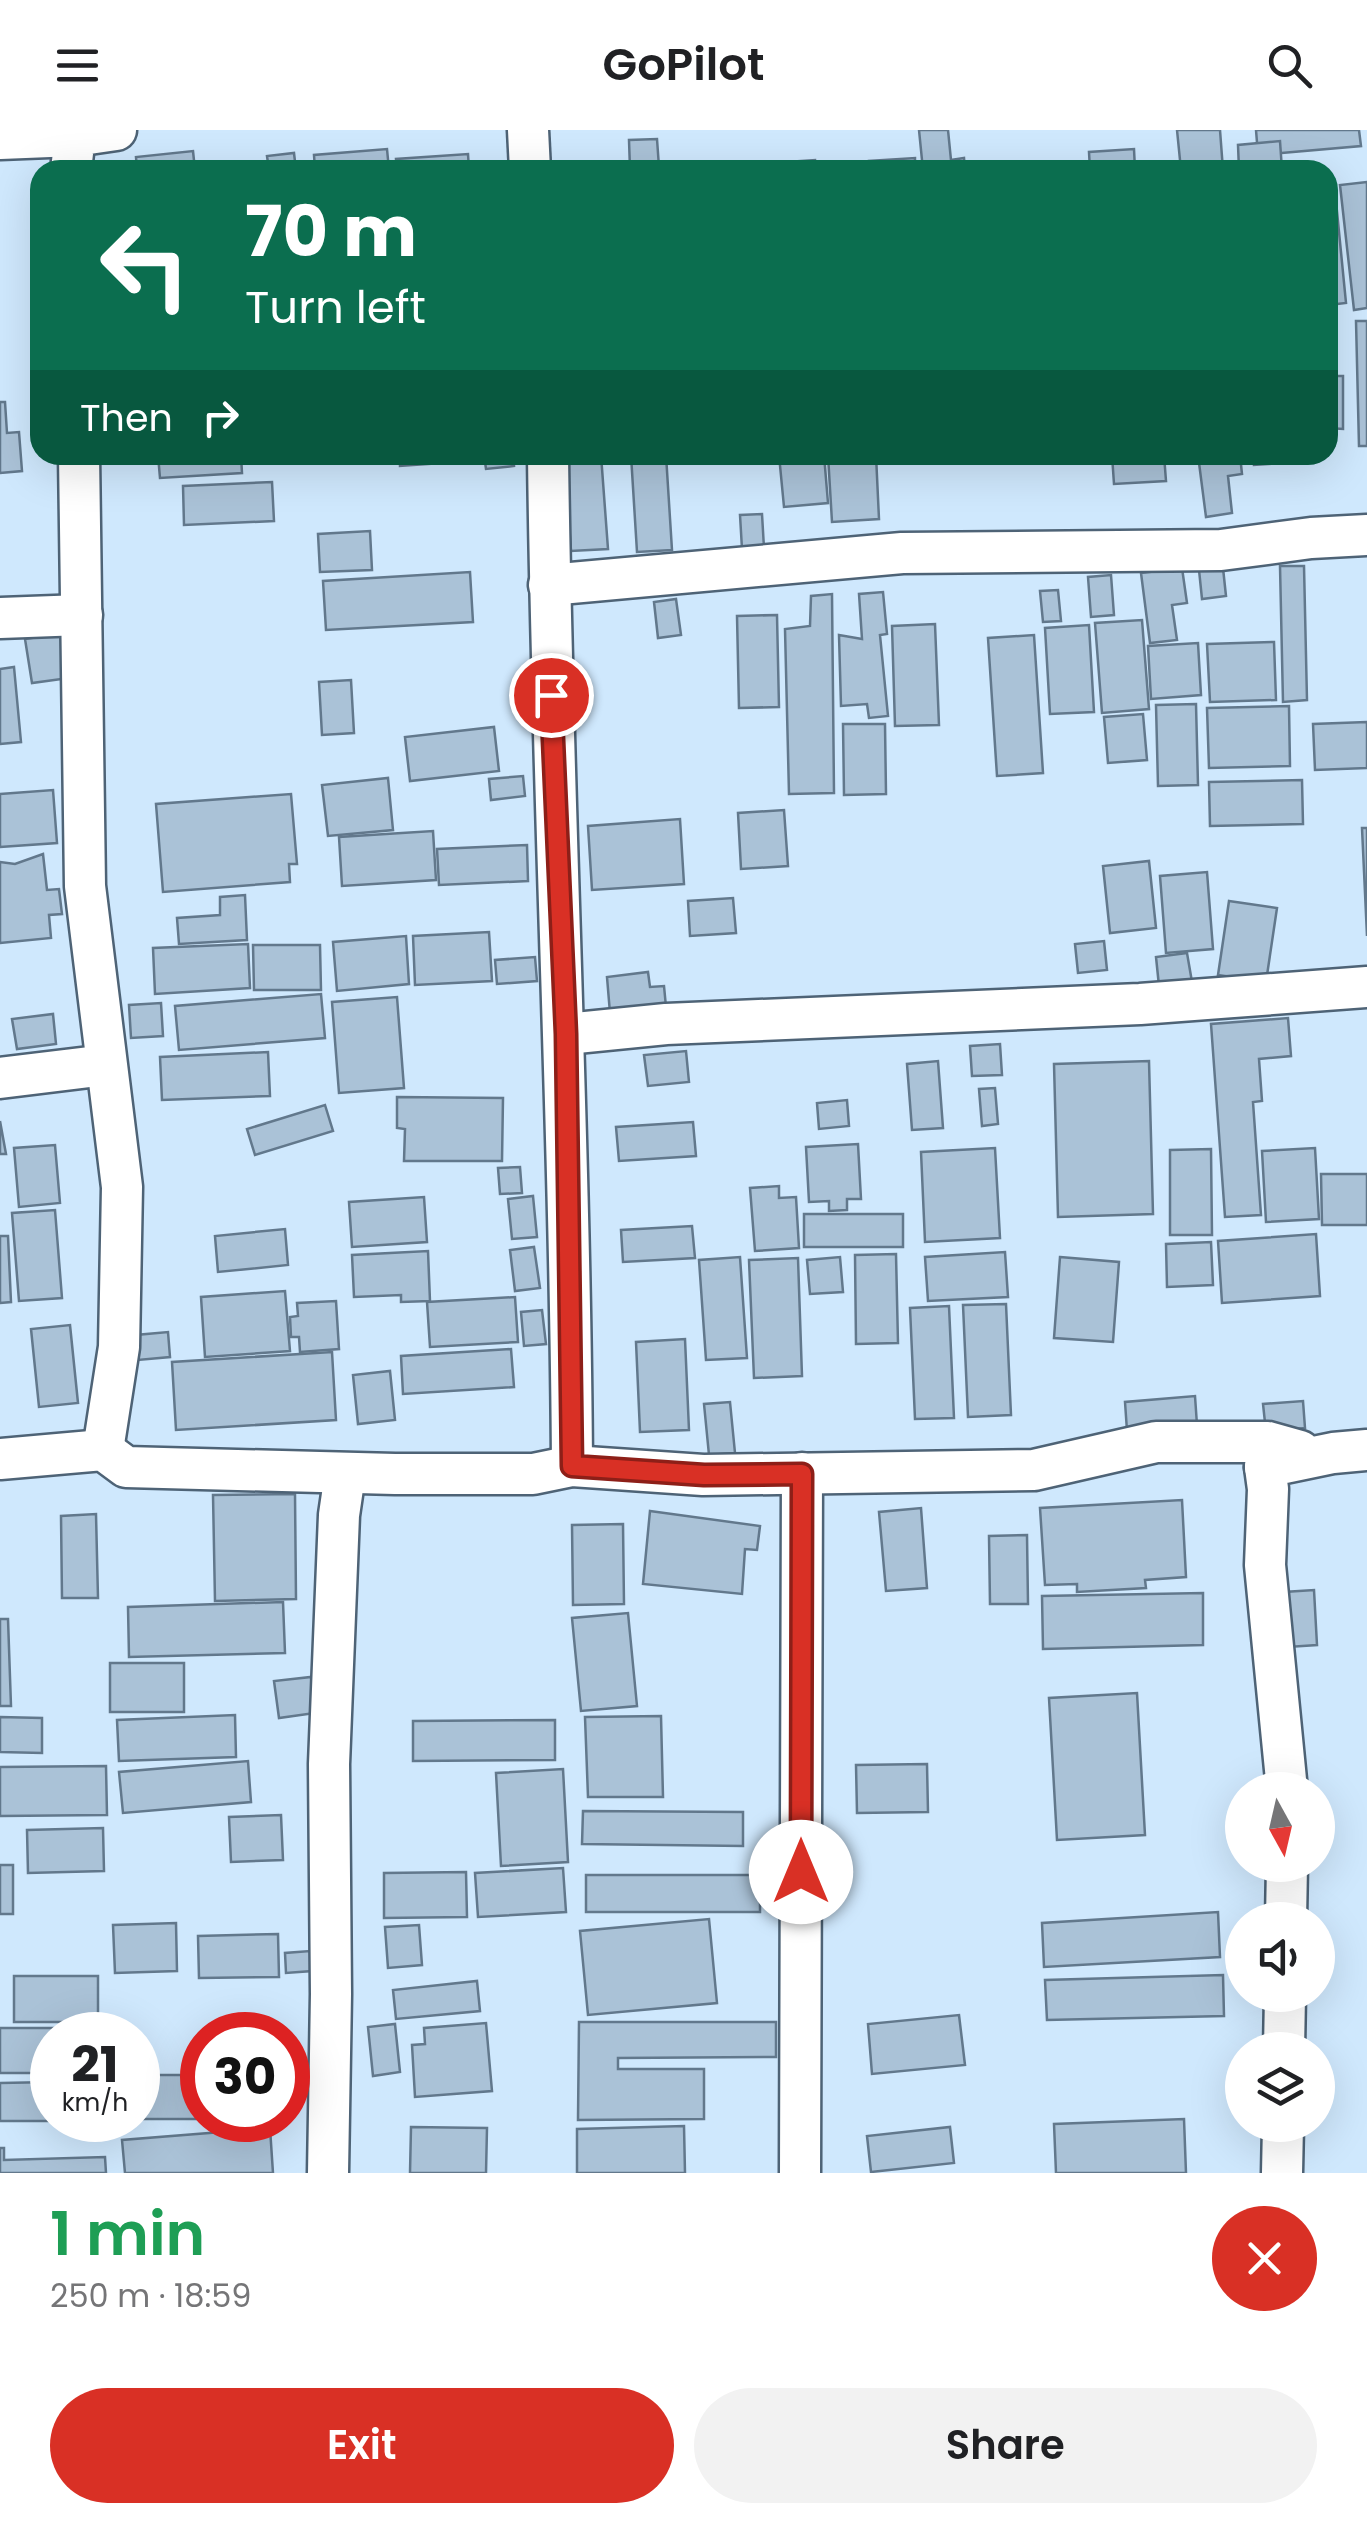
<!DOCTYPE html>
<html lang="en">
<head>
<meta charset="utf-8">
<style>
	body { margin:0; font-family:Poppins,sans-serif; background:#f2f2f2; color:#202124; height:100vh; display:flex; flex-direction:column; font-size:38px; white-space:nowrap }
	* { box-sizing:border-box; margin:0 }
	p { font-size:32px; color:#757577 }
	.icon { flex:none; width:55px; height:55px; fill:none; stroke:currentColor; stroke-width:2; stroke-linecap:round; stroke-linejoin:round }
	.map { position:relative; height:2043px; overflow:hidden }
	.panel { display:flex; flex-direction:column; background:#fff; flex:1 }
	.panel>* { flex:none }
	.banner { position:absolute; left:30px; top:30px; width:1308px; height:305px; border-radius:30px; box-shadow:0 10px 40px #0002; background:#0b6e4f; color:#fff; overflow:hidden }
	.needle { width:65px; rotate:172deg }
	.controls { position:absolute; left:1225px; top:1642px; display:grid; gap:20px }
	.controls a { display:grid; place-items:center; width:110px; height:110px; border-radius:50%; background:#fff; box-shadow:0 10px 40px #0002; font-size:50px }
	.speed { position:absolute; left:30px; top:1882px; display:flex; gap:20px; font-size:50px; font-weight:700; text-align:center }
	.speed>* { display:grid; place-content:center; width:130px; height:130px; border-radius:50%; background:#fff; box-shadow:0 10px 40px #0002; line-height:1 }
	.speed small { font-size:25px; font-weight:400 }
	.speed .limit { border:15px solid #d22; background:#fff; color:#111 }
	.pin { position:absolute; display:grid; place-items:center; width:85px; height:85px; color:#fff; margin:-42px; border:5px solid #fff; border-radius:50%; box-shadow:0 2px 10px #0007 }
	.me { position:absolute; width:110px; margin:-55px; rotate:0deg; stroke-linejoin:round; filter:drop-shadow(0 0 8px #0008) }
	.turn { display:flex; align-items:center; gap:35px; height:210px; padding:0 50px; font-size:45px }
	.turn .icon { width:130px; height:130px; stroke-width:2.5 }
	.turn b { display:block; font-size:70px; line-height:85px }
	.then { display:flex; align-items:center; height:95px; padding:0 50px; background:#0003; gap:20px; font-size:38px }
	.round { display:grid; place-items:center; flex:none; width:105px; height:105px; border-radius:52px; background:#f2f2f2 }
	.headline { display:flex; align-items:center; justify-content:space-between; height:170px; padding:0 50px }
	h1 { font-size:60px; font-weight:600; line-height:75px; color:#1e9e55 }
	.primary-button { display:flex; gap:20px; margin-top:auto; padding:20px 50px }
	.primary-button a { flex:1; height:115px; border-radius:60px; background:#d93025; color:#fff; font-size:40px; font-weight:600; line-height:115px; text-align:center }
	.primary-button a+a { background:#f2f2f2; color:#202124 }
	header { display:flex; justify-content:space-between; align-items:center; height:130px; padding:0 50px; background:#fff; font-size:45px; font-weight:600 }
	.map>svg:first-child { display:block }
</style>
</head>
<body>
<header><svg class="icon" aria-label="menu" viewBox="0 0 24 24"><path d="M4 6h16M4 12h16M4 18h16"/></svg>GoPilot<svg class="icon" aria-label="search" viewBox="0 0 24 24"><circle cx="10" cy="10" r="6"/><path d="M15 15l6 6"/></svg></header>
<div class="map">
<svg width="1367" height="2043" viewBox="0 0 1367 2043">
	<rect width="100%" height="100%" fill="#cfe8fd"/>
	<g fill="#aac2d7" stroke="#62788c" stroke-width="2.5">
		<polygon points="919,0 948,0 951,30 964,28 965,40 923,40"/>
		<polygon points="1177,0 1220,0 1223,40 1181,40"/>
		<polygon points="1256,0 1359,0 1361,16 1258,25"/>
		<polygon points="657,9 659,37 630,39 629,10"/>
		<polygon points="1280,11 1282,40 1239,40 1238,15"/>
		<polygon points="387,19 389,40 315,40 314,25"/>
		<polygon points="1134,19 1135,40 1090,40 1089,22"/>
		<polygon points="193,21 195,40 137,40 136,27"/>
		<polygon points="294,23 296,40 269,40 267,26"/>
		<polygon points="468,24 469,40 397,40 396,29"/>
		<polygon points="915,28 915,40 870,40 869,31"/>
		<polygon points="815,30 815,40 772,40 772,33"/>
		<polygon points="1334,51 1346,173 1328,175 1328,52"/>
		<polygon points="1367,52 1367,178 1354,180 1340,55"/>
		<polygon points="1356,191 1367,191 1367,316 1359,316"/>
		<polygon points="1328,246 1343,246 1343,299 1328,298"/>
		<polygon points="0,272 5,272 7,303 19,302 22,341 0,343"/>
		<polygon points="158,325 241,325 242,343 160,348"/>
		<polygon points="400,325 483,325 484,330 400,336"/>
		<polygon points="484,325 513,325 514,336 486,339"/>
		<polygon points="564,325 601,325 608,419 571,421"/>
		<polygon points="631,325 666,325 672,420 637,422"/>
		<polygon points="779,325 824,325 828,373 784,377"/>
		<polygon points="828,325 876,325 879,389 832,392"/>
		<polygon points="1112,325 1164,325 1166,351 1114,354"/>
		<polygon points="1198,325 1240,325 1242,344 1228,346 1232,383 1206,387"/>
		<polygon points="1254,325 1294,325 1295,332 1254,335"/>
		<polygon points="272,352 274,391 184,395 183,356"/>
		<polygon points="762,384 764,418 742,419 740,385"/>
		<polygon points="370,401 372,440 320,442 318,404"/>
		<polygon points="1280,436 1304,436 1307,570 1283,572"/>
		<polygon points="1182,438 1187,473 1172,475 1177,510 1150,513 1141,443"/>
		<polygon points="1223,438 1226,466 1202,469 1199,440"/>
		<polygon points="470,442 473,492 326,500 323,451"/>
		<polygon points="1111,445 1114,485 1091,487 1088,447"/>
		<polygon points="1058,460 1061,491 1043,492 1040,461"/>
		<polygon points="883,462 887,504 880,505 888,586 869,588 867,574 841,576 839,505 862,509 859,464"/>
		<polygon points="832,464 834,663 789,664 785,499 810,496 811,466"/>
		<polygon points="676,469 681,505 658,508 654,472"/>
		<polygon points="777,485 779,577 739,578 737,486"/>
		<polygon points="1142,490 1149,579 1102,583 1095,493"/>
		<polygon points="935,494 939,595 895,596 892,496"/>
		<polygon points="1089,495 1094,582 1050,584 1045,498"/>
		<polygon points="63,503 69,548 32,553 25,509"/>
		<polygon points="1034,505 1043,643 997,646 988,508"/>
		<polygon points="1274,512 1276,570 1210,572 1207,514"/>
		<polygon points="1198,513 1201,565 1151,569 1148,516"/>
		<polygon points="14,537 21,612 0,614 0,539"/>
		<polygon points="351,550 354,603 322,605 319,552"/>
		<polygon points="1196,574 1198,655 1158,656 1156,575"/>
		<polygon points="1289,576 1290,636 1209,638 1207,578"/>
		<polygon points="1143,584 1147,630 1108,633 1104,587"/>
		<polygon points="1367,592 1367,638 1315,640 1313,594"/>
		<polygon points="843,594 885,594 886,664 844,665"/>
		<polygon points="494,597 499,641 410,651 405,607"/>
		<polygon points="523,646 525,666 491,670 489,649"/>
		<polygon points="388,648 393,700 328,706 322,655"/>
		<polygon points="1302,650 1303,694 1210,696 1209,652"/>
		<polygon points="53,660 57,713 0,717 0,664"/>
		<polygon points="291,664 297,734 289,734 290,752 163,762 156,674"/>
		<polygon points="784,680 788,736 741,739 738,683"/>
		<polygon points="680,689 684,754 592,760 588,696"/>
		<polygon points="1362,698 1367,698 1367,806"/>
		<polygon points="433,701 436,750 342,756 339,707"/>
		<polygon points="527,715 528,751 439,755 437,719"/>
		<polygon points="43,724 47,760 59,759 62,784 49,785 51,808 0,813 0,732 15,734"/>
		<polygon points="1149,731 1156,798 1110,803 1103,736"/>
		<polygon points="1207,742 1213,819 1166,823 1160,746"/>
		<polygon points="245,765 247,810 179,814 177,788 220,785 220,767"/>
		<polygon points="733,768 736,803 690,806 688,771"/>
		<polygon points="1229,771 1277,778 1266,852 1218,845"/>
		<polygon points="489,802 492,851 415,855 413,806"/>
		<polygon points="406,806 409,854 337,861 333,812"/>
		<polygon points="1104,811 1107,840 1078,843 1075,814"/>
		<polygon points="248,814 250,858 155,864 153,818"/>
		<polygon points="253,815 320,815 321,860 254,860"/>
		<polygon points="1187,823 1192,852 1159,856 1156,827"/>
		<polygon points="535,827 537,851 497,854 495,830"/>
		<polygon points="648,842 650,857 664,856 666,877 610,883 607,847"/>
		<polygon points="321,864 325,908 179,920 175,876"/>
		<polygon points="397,867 404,958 339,963 332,872"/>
		<polygon points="161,873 163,906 131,908 129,875"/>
		<polygon points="53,884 56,914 17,919 12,889"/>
		<polygon points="1288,888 1291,926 1259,929 1262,971 1253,972 1261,1085 1225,1087 1211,894"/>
		<polygon points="1000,914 1002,945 972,946 970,916"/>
		<polygon points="686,921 689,952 648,956 644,925"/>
		<polygon points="268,922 270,966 162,970 160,927"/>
		<polygon points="938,931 943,998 912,1000 907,934"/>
		<polygon points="1149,931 1153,1084 1058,1087 1054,934"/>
		<polygon points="995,958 998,994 982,996 979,959"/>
		<polygon points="397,967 503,968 502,1031 404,1031 405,999 397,998"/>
		<polygon points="847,970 849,996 819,999 817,973"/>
		<polygon points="325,975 333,1001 255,1025 247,999"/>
		<polygon points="0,991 6,1024 0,1024"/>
		<polygon points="693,992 696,1026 619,1031 616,997"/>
		<polygon points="858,1014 861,1069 847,1069 847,1080 829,1081 829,1071 809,1072 806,1017"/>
		<polygon points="55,1015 60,1073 19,1077 14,1018"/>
		<polygon points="995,1018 1000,1108 925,1112 921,1022"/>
		<polygon points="1315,1018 1319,1089 1266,1092 1262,1021"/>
		<polygon points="1211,1019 1212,1105 1170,1105 1170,1020"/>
		<polygon points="520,1037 522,1063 500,1064 498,1038"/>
		<polygon points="1321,1044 1367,1044 1367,1095 1322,1095"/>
		<polygon points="779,1056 779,1068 796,1067 799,1118 755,1121 750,1058"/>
		<polygon points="533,1066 537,1107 512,1109 508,1069"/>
		<polygon points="424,1067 427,1112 352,1117 349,1072"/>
		<polygon points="55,1080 62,1168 19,1171 12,1083"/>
		<rect x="804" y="1084" width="99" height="33"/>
		<polygon points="692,1096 695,1128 623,1132 621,1100"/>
		<polygon points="285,1099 288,1135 218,1142 215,1106"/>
		<polygon points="1316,1104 1320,1166 1222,1173 1218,1111"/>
		<polygon points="0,1106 8,1106 11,1172 0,1173"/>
		<polygon points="1211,1112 1213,1155 1167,1157 1166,1114"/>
		<polygon points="534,1117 540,1158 515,1161 510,1120"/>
		<polygon points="428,1121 430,1171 401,1172 401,1165 354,1167 352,1125"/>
		<polygon points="1005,1122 1008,1167 928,1171 925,1127"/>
		<polygon points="896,1124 898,1213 856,1214 855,1125"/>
		<polygon points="740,1127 747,1228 706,1230 699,1130"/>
		<polygon points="840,1127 843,1162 810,1164 807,1130"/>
		<polygon points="1060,1127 1119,1132 1113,1212 1054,1208"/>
		<polygon points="798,1128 802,1246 754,1248 749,1130"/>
		<polygon points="285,1161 290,1221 205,1227 201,1167"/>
		<polygon points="515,1167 518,1212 430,1217 427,1172"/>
		<polygon points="336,1171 339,1219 300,1222 299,1207 291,1207 290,1187 298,1186 297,1173"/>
		<polygon points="1006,1174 1011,1285 968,1287 963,1175"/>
		<polygon points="949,1176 954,1288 915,1289 910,1178"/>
		<polygon points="542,1180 546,1214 524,1216 521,1182"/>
		<polygon points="70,1195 78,1273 39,1277 31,1199"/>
		<polygon points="168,1202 170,1227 138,1230 136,1205"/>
		<polygon points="685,1209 689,1300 640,1302 636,1212"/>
		<polygon points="511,1219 514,1257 403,1264 401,1226"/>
		<polygon points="332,1222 336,1290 176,1300 172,1232"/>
		<polygon points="390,1241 395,1290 358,1294 353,1245"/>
		<polygon points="1195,1266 1197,1295 1127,1301 1125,1272"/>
		<polygon points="1303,1271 1305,1298 1266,1302 1263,1274"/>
		<polygon points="730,1272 735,1323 709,1325 704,1274"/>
		<polygon points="295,1364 296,1469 215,1471 213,1365"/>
		<polygon points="1182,1370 1186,1447 1145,1450 1146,1458 1077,1462 1077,1454 1045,1455 1040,1378"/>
		<polygon points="921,1378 927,1458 886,1461 879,1382"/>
		<polygon points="650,1381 760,1396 757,1420 745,1419 742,1464 643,1454"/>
		<polygon points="96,1384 98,1468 62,1468 61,1386"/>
		<polygon points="623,1394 624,1474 573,1475 572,1395"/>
		<polygon points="1027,1405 1028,1474 990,1474 989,1406"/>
		<polygon points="1314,1460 1317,1515 1288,1517 1284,1462"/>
		<polygon points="1203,1463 1203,1515 1043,1519 1042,1466"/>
		<polygon points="283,1472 285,1523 129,1527 128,1477"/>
		<polygon points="628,1483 637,1576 581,1581 572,1488"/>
		<polygon points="0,1489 8,1489 11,1576 0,1576"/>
		<rect x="110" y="1533" width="74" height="49"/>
		<polygon points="311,1547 315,1583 279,1588 274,1551"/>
		<polygon points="1137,1563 1145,1705 1057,1710 1049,1568"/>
		<polygon points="235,1585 236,1627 119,1631 117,1590"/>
		<polygon points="661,1586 663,1667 588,1667 585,1587"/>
		<polygon points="0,1587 42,1588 42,1623 0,1622"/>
		<polygon points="555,1590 555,1630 413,1631 413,1591"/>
		<polygon points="248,1631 251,1672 123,1683 119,1642"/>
		<polygon points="927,1634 928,1682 857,1683 856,1635"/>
		<polygon points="106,1636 107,1685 0,1686 0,1637"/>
		<polygon points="563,1639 568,1732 501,1736 496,1643"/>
		<polygon points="583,1681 743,1682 743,1716 582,1714"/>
		<polygon points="281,1685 283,1730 231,1732 229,1687"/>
		<polygon points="103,1698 104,1741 28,1743 27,1700"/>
		<rect x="0" y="1735" width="13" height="49"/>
		<polygon points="563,1738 566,1782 478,1787 475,1743"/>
		<polygon points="466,1742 467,1787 384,1788 384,1743"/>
		<rect x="586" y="1745" width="174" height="37"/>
		<polygon points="1218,1782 1220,1827 1044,1837 1042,1793"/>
		<polygon points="709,1789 717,1873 588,1885 580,1801"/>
		<polygon points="176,1793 177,1841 115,1843 113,1795"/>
		<polygon points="419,1795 422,1835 388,1838 385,1797"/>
		<polygon points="278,1804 279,1847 199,1848 198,1806"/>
		<polygon points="310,1821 312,1841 286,1843 285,1823"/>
		<polygon points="1223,1845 1224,1886 1047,1890 1045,1850"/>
		<rect x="14" y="1846" width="84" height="46"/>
		<polygon points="477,1851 480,1881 396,1889 393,1860"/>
		<polygon points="959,1885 965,1935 872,1944 868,1894"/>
		<polygon points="579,1892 776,1892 776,1927 618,1928 618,1939 704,1939 704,1989 578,1990"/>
		<polygon points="486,1893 492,1961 415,1967 412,1915 425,1914 424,1898"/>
		<polygon points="395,1894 400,1942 373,1946 368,1897"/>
		<polygon points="0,1898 101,1898 101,1905 52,1905 52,1943 0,1943"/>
		<rect x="138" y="1945" width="64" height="44"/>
		<polygon points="52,1952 52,1990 79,1991 0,1991 0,1953"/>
		<polygon points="1184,1989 1186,2043 1056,2043 1054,1994"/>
		<polygon points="684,1996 685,2043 577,2043 577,1999"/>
		<polygon points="411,1997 487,1998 486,2043 410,2043"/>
		<polygon points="950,1997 954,2033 871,2042 867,2006"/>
		<polygon points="270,1998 273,2043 125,2043 122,2010"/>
		<polygon points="0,2018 4,2018 4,2030 105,2027 106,2043 0,2043"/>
	</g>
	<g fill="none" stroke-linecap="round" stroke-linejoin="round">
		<g stroke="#4e6376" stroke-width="45">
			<g id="minor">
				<polyline points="528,0 530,40"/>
				<polyline points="0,9 75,6"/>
				<polyline points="71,40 75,6 116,0"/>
				<polyline points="79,325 85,756 122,1057 119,1217 103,1320"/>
				<path d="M548 325C552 662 570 999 572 1336"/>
				<polyline points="549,455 902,423 1221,420 1311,408 1367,405"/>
				<polyline points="0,488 82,485"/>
				<polyline points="566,904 666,894 1140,874 1367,857"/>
				<polyline points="0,948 106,935"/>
				<polyline points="0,1329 103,1320 126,1337 395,1344 533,1344 572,1336 703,1345 906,1342 1034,1340 1156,1312 1268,1312 1300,1321 1265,1337"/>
				<polyline points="1287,1660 1265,1435 1268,1359 1265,1337 1333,1323 1367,1320"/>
				<polyline points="1286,1790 1287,1735"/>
				<polyline points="1284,1920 1285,1865"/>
				<polyline points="328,2043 331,1864 329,1634 339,1385 345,1344"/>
				<polyline points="800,2043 802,1343"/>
				<polyline points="1282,2043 1283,1995"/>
			</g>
		</g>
		<use href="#minor" stroke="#fff" stroke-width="40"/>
	</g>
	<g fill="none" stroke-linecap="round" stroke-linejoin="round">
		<g stroke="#8d1f18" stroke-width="25">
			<polyline id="route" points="551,565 566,904 572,1336 704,1345 802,1344 801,1742"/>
		</g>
		<use href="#route" stroke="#d93025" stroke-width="18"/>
	</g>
</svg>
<div class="controls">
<a><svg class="needle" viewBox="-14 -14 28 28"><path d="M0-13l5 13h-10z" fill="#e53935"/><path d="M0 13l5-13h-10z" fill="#757577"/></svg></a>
<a><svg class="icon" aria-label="sound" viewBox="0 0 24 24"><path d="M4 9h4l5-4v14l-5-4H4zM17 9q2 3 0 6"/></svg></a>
<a><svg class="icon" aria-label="layers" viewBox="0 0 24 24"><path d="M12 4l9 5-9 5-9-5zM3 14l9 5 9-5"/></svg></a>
</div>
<div class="speed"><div>21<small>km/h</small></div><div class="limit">30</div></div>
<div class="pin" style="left:551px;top:565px;background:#d93025"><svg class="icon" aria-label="arrive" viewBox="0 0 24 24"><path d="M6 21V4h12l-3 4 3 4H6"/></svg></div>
<svg class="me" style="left:801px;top:1742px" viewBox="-20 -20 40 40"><circle r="19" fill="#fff"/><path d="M0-13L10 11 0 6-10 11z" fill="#d93025"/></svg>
<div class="banner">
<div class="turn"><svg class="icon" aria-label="left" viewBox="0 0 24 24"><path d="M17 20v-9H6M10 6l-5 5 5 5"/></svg><div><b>70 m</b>Turn left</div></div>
<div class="then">Then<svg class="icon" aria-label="right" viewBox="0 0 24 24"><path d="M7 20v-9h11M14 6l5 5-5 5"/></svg></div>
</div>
</div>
<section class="panel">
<div class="headline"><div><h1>1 min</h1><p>250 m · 18:59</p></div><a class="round" style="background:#d93025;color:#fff"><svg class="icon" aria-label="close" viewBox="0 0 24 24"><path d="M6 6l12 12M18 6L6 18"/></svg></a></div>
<div class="primary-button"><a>Exit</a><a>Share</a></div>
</section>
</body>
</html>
